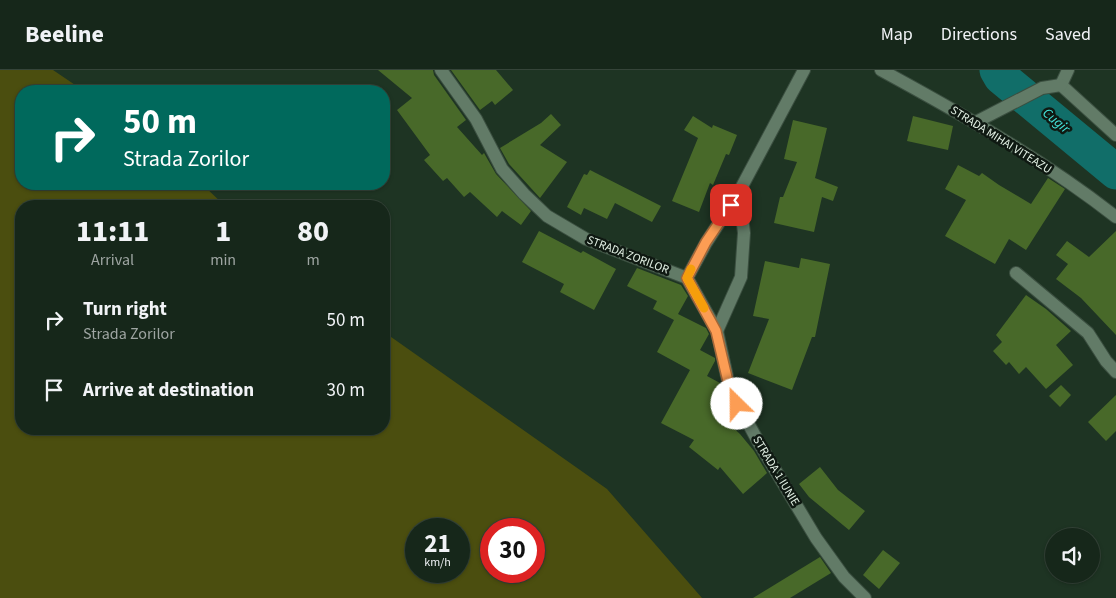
<!DOCTYPE html>
<html lang="en">
<head>
<meta charset="utf-8">
<style>
	body { margin:0; font-family:"Source Sans 3",sans-serif; background:#1f2f23; color:#f1f3f6; height:100vh; display:flex; flex-direction:column; font-size:19px; white-space:nowrap }
	* { box-sizing:border-box; margin:0 }
	p { font-size:16px; color:#9ea5a2 }
	.icon { flex:none; width:28px; height:28px; fill:none; stroke:currentColor; stroke-width:2; stroke-linecap:round; stroke-linejoin:round }
	.map { position:relative; flex:1; overflow:hidden }
	.side { position:absolute; left:15px; top:130px; width:375px; height:235px; display:flex; flex-direction:column; background:#16271a; border-radius:20px; box-shadow:0 1px 4px #0004,0 0 0 1px #354439 }
	.side>* { flex:none }
	.guide { position:absolute; left:15px; top:15px; width:375px; height:105px; border-radius:20px; box-shadow:0 1px 4px #0004,0 0 0 1px #354439; background:#00695c; color:#fff; overflow:hidden }
	.tools { position:absolute; left:1045px; top:458px; display:grid; gap:10px }
	.tools a { display:grid; place-items:center; width:55px; height:55px; border-radius:50%; background:#16271a; box-shadow:0 1px 4px #0004,0 0 0 1px #354439; font-size:25px }
	.speed { position:absolute; left:405px; top:448px; display:flex; gap:10px; font-size:25px; font-weight:700; text-align:center }
	.speed>* { display:grid; place-content:center; width:65px; height:65px; border-radius:50%; background:#16271a; box-shadow:0 1px 4px #0004,0 0 0 1px #354439; line-height:1 }
	.speed small { font-size:12px; font-weight:400 }
	.speed .limit { border:8px solid #d22; background:#fff; color:#111 }
	.pin { position:absolute; display:grid; place-items:center; width:42px; height:42px; color:#fff; margin:-21px; border-radius:10px; box-shadow:0 2px 8px #0006 }
	.me { position:absolute; width:55px; margin:-28px; rotate:337deg; stroke-linejoin:round; filter:drop-shadow(0 0 4px #0008) }
	.turn { display:flex; align-items:center; gap:18px; height:105px; padding:0 25px; font-size:22px }
	.turn .icon { width:65px; height:65px; stroke-width:2.5 }
	.turn b { display:block; font-size:35px; line-height:42px }
	.eta { display:flex; justify-content:space-evenly; align-items:center; height:85px; text-align:center }
	.eta b { font-size:30px; font-weight:800; line-height:35px }
	ul { padding:0; list-style:none }
	li { display:flex; align-items:center; gap:15px; height:70px; padding:0 25px }
	li div { flex:1 }
	li b { display:block; font-size:19px }
	li em { font-style:normal }
	header { display:flex; align-items:center; gap:30px; box-sizing:border-box; height:70px; padding:0 25px; background:#16271a; border-bottom:1px solid #354439 }
	header strong { font-size:24px }
	nav { display:flex; gap:28px; margin-inline-start:auto; font-size:18px }
	.map>svg:first-child { display:block }
</style>
</head>
<body>
<header>
<strong>Beeline</strong>
<nav><a>Map</a><a>Directions</a><a>Saved</a></nav>
</header>
<div class="map">
<svg width="1116" height="528" viewBox="0 0 1116 528">
	<rect width="100%" height="100%" fill="#1e3423"/>
	<path fill="#4b4e0f" fill-rule="evenodd" d="M0 0H53L84 21H21V114H202L225 136H21V359H384V262L607 419 702 528H0ZM416 459H459V501H416ZM491 459H534V501H491Z"/>
	<g fill="none" stroke-linecap="round" stroke-linejoin="round">
		<polyline stroke="#116e69" stroke-width="35" points="997,0 1001,7 1116,102"/>
	</g>
	<g fill="#486929">
		<polygon points="378,0 433,0 434,5 466,50 457,57 482,85 484,83 496,104 531,141 521,155 502,141 497,147 470,122 464,127 447,108 443,111 424,90 430,85 397,40 412,28"/>
		<polygon points="451,0 496,0 513,20 495,35 492,31 480,40"/>
		<polygon points="551,44 561,55 540,75 567,92 540,128 509,94 500,78 541,53"/>
		<polygon points="693,46 712,58 713,55 737,65 729,85 726,84 713,115 710,113 699,142 672,131 698,68 684,60"/>
		<polygon points="913,46 953,56 948,80 907,71"/>
		<polygon points="793,50 827,58 815,108 838,117 833,131 822,127 814,162 774,153 780,127 783,127 797,92 784,89"/>
		<polygon points="958,95 979,106 982,103 999,115 1031,134 1048,108 1065,119 1026,180 1009,169 995,194 945,166 966,130 945,119"/>
		<polygon points="590,100 661,136 652,152 615,133 607,149 584,138 581,145 567,137 584,104 587,105"/>
		<polygon points="539,161 581,183 583,181 616,199 594,240 560,222 564,214 522,192"/>
		<polygon points="1116,161 1116,265 1081,228 1056,209 1068,194 1056,185 1067,171 1089,187"/>
		<polygon points="801,188 830,194 815,267 812,267 792,320 748,303 769,249 753,246 765,191 799,198"/>
		<polygon points="637,198 681,215 688,226 678,244 706,258 709,264 700,280 715,288 715,291 707,306 720,313 721,316 714,329 734,344 728,353 740,364 754,381 767,403 743,424 720,397 718,400 689,377 694,370 661,353 690,300 657,282 674,250 653,239 657,231 627,216"/>
		<polygon points="1026,225 1046,239 1071,261 1056,275 1073,295 1046,319 1026,297 1019,304 1009,292 1006,295 993,281 1002,272 996,265"/>
		<polygon points="1061,315 1071,325 1060,337 1049,326"/>
		<polygon points="1116,325 1116,361 1106,371 1088,352"/>
		<polygon points="820,397 838,420 865,441 849,460 809,427 799,414"/>
		<polygon points="883,480 900,493 879,519 863,505"/>
		<polygon points="820,487 831,503 790,528 753,528"/>
	</g>
	<g fill="none" stroke-linecap="round" stroke-linejoin="round">
		<g stroke="#3b4f40" stroke-width="14">
			<g id="street">
				<polyline points="441,0 476,49 502,99 524,124 547,146 586,169 687,208"/>
				<path d="M881 0C962 44 1043 90 1116 147"/>
				<polyline points="1061,15 1116,65"/>
				<polyline points="1061,15 1068,0"/>
				<polyline points="976,52 1042,18 1061,15"/>
				<polyline points="1016,203 1088,263 1106,291 1116,302"/>
				<polyline points="687,208 717,261 730,320 759,373 816,468 844,507 865,528"/>
				<polyline points="687,208 706,173 739,122 804,0"/>
				<polyline points="717,261 741,207 744,163 739,122"/>
			</g>
		</g>
		<use href="#street" stroke="#627b67" stroke-width="12"/>
	</g>
	<g fill="none" stroke-linecap="round" stroke-linejoin="round">
		<g stroke="#a46637" stroke-width="12">
			<polyline id="route" points="731,135 706,172 687,208 716,261 730,320 737,334"/>
		</g>
		<use href="#route" stroke="#fc9d54" stroke-width="9"/>
		<polyline stroke="#f59e0b" stroke-width="9" points="691,199 687,208 704,238"/>
	</g>
	<g text-anchor="middle" dominant-baseline="central" stroke-width="5" stroke-linejoin="round" paint-order="stroke">
		<g font-size="12" fill="#e3f1e5" stroke="#0f1912">
			<text transform="translate(1001 70) rotate(32)">STRADA MIHAI VITEAZU</text>
			<text transform="translate(628 185) rotate(21)">STRADA ZORILOR</text>
			<text transform="translate(776 401) rotate(59)">STRADA 1 IUNIE</text>
		</g>
		<g font-size="14" font-style="italic" fill="#43e4db" stroke="#0f1912">
			<text transform="translate(1056 51) rotate(40)">Cugir</text>
		</g>
	</g>
</svg>
<div class="tools">
<a><svg class="icon" aria-label="sound" viewBox="0 0 24 24"><path d="M4 9h4l5-4v14l-5-4H4zM17 9q2 3 0 6"/></svg></a>
</div>
<div class="speed"><div>21<small>km/h</small></div><div class="limit">30</div></div>
<div class="pin" style="left:731px;top:135px;background:#d93025"><svg class="icon" aria-label="arrive" viewBox="0 0 24 24"><path d="M6 21V4h12l-3 4 3 4H6"/></svg></div>
<svg class="me" style="left:737px;top:334px" viewBox="-20 -20 40 40"><circle r="19" fill="#fff"/><path d="M0-13L10 11 0 6-10 11z" fill="#fc9d54"/></svg>
<div class="guide">
<div class="turn"><svg class="icon" aria-label="right" viewBox="0 0 24 24"><path d="M7 20v-9h11M14 6l5 5-5 5"/></svg><div><b>50 m</b>Strada Zorilor</div></div>
</div>
<section class="side">
<div class="eta">
<div><b>11:11</b><p>Arrival</p></div>
<div><b>1</b><p>min</p></div>
<div><b>80</b><p>m</p></div>
</div>
<ul>
<li><svg class="icon" aria-label="right" viewBox="0 0 24 24"><path d="M7 20v-9h11M14 6l5 5-5 5"/></svg><div><b>Turn right</b><p>Strada Zorilor</p></div><em>50 m</em></li>
<li><svg class="icon" aria-label="arrive" viewBox="0 0 24 24"><path d="M6 21V4h12l-3 4 3 4H6"/></svg><div><b>Arrive at destination</b></div><em>30 m</em></li>
</ul>
</section>
</div>
</body>
</html>
